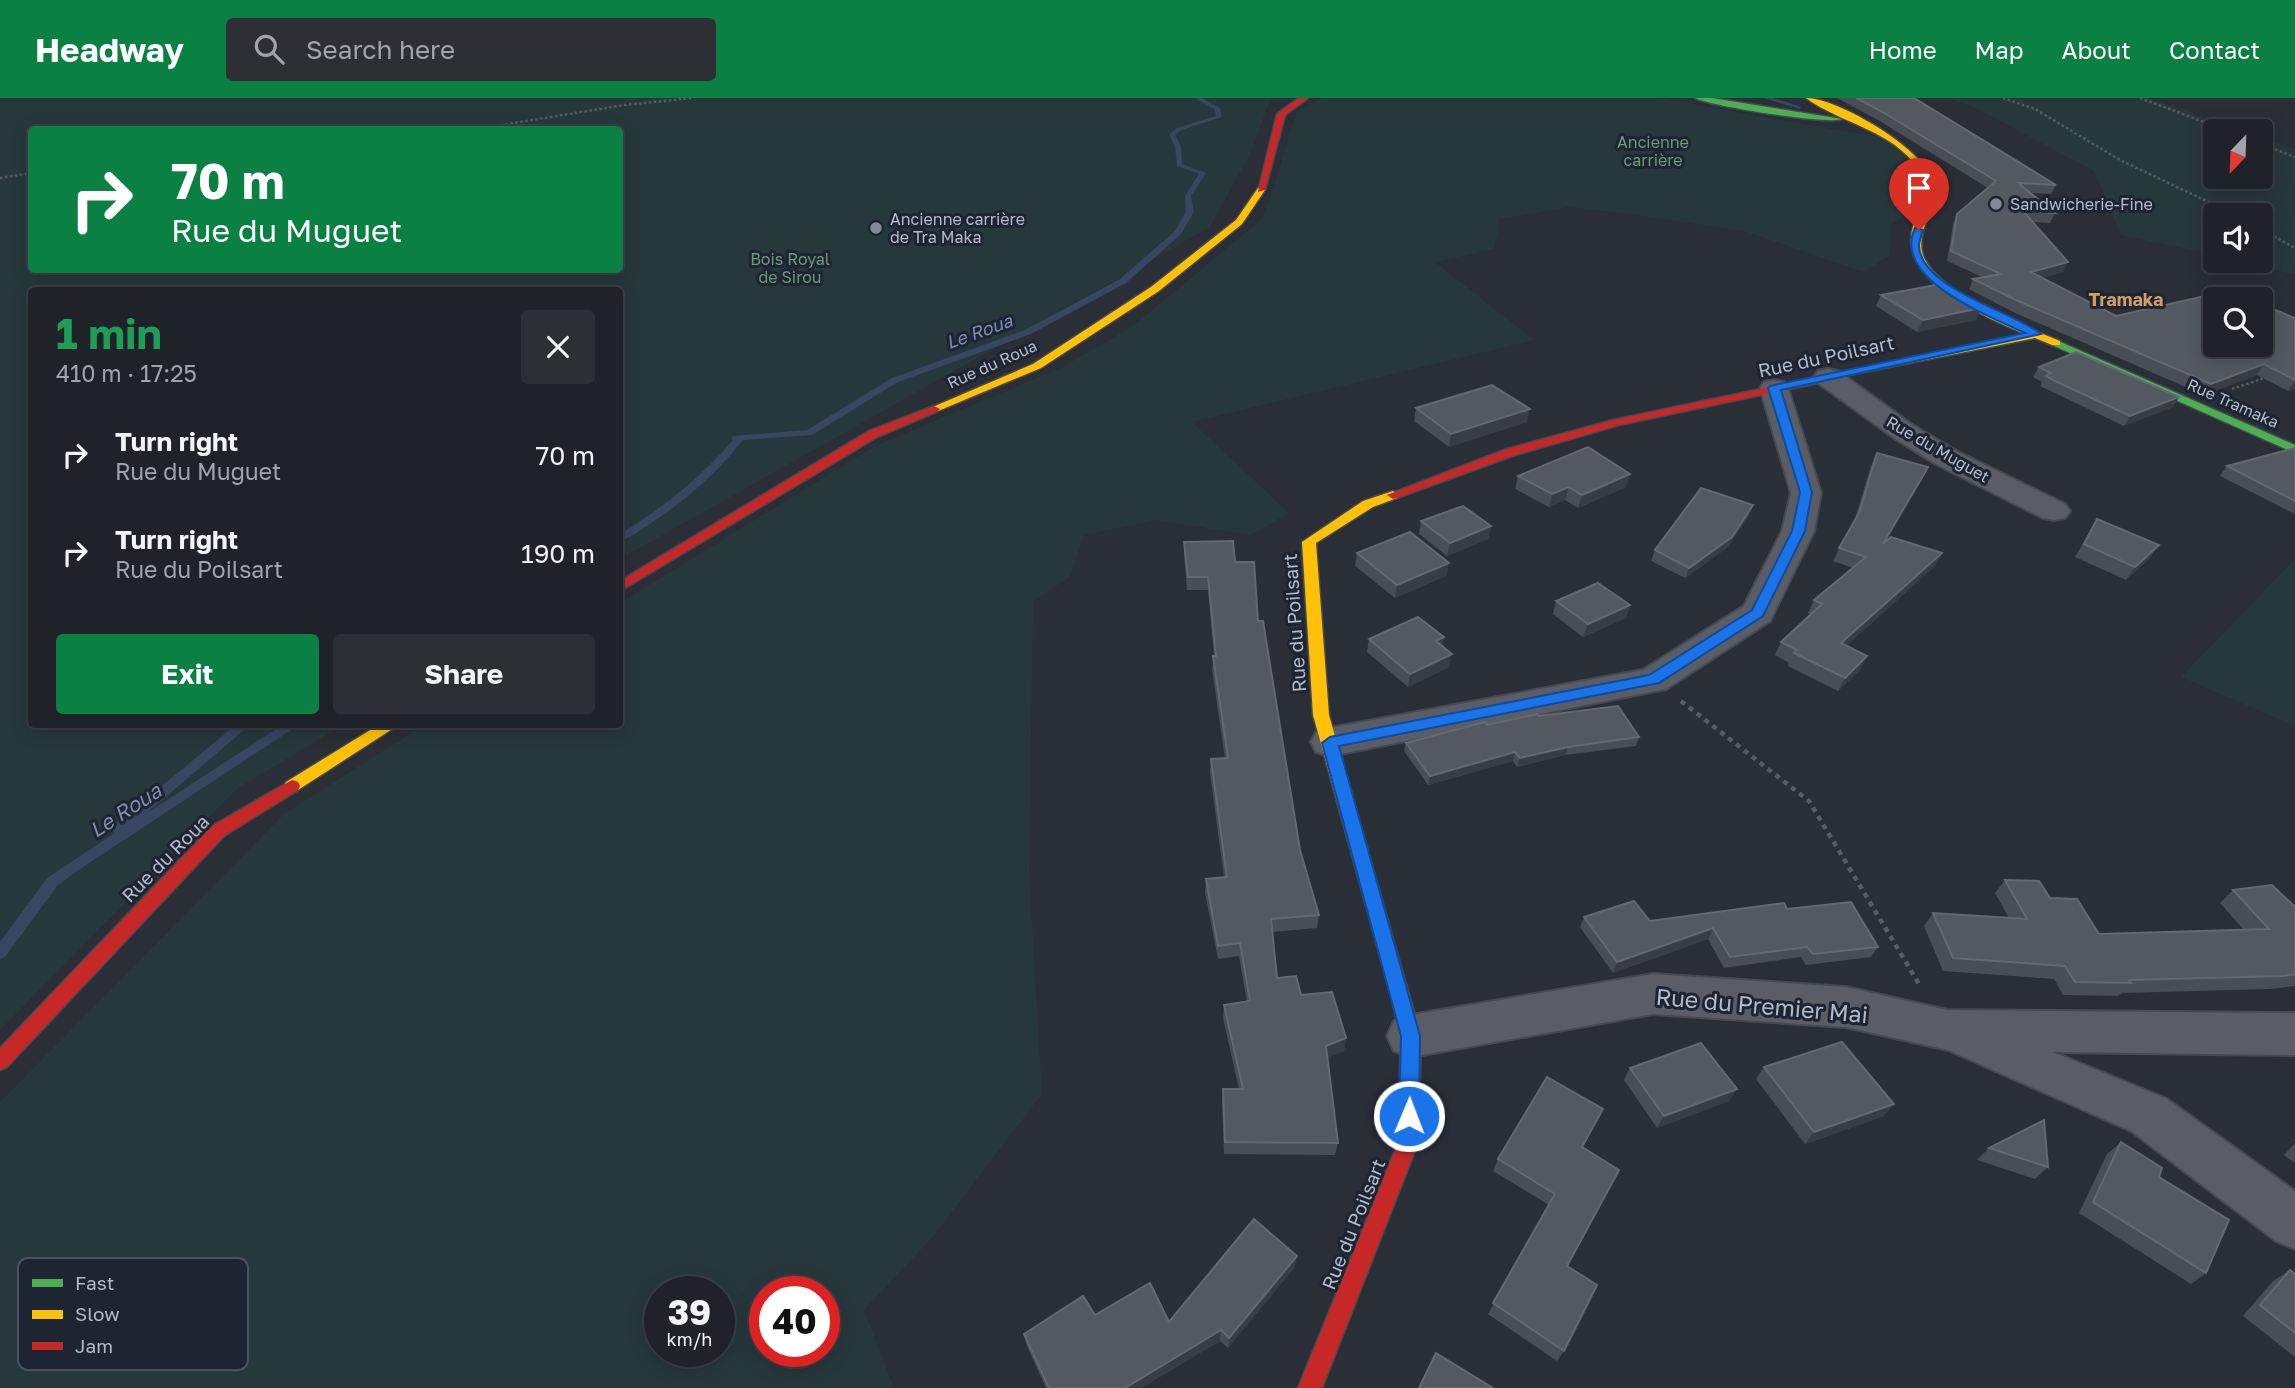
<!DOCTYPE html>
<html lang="en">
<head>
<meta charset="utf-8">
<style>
	body { margin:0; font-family:"Golos Text",sans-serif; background:#2d2f35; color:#f1f3f6; height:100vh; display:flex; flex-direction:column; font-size:26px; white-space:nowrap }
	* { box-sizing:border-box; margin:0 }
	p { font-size:23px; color:#a2a4a8 }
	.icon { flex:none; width:38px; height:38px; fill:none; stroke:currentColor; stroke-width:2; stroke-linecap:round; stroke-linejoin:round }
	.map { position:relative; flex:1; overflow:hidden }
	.panel { position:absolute; left:28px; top:189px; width:595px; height:441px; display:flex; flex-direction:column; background:#202229; border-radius:7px; box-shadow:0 4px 18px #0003,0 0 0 2px #3d3f46 }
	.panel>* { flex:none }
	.top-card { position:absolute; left:28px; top:28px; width:595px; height:147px; border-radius:7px; box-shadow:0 4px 18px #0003,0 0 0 2px #3d3f46; background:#0b8043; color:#fff; overflow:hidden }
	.needle { width:46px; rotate:203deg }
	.tools { position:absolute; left:2203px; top:21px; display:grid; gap:14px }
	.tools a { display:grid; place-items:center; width:70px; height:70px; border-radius:7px; background:#202229; box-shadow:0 4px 18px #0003,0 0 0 2px #3d3f46; font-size:35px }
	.speed { position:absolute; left:644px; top:1178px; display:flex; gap:14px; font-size:35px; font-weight:700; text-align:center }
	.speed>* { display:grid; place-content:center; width:91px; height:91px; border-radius:50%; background:#202229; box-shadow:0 4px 18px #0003,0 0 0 2px #3d3f46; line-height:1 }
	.speed small { font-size:18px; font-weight:400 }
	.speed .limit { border:10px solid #d22; background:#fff; color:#111 }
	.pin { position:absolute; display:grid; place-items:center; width:60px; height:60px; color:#fff; margin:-72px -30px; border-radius:50% 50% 50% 0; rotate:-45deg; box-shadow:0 0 7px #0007 }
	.pin .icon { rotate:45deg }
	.me { position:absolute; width:77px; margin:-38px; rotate:1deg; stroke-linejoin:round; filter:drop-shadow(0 0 5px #0008) }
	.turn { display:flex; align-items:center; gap:24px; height:147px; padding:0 28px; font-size:32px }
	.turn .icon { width:91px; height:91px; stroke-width:2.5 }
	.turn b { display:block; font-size:49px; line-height:60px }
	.round { display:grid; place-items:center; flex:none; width:74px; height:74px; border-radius:7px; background:#2d2f35 }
	.head { display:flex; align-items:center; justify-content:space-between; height:119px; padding:0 28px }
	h1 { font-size:42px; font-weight:700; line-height:52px; color:#1e9e55 }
	.cta { display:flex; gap:14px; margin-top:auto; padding:14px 28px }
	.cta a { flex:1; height:80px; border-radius:7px; background:#0b8043; color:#fff; font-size:28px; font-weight:700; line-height:80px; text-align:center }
	.cta a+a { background:#2d2f35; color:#f1f3f6 }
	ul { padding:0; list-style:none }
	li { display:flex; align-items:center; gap:21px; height:98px; padding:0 28px }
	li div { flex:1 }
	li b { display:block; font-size:26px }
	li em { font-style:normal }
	header { display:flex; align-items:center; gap:42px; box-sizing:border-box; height:98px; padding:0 35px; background:#0b8043; color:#fff }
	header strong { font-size:33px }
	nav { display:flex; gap:38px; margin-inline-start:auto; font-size:24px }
	.search { width:490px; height:63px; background:#2d2f35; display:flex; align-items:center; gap:18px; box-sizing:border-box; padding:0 24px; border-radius:7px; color:#a2a4a8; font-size:26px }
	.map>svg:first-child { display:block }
</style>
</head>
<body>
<header>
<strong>Headway</strong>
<div class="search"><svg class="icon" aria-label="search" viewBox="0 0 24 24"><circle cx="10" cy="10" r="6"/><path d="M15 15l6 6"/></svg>Search here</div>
<nav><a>Home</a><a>Map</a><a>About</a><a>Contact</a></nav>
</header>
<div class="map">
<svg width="2295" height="1290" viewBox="0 0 2295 1290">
	<rect width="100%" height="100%" fill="#2a2e37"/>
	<g fill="#27383d" fill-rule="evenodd">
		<path d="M0 0H1273L1270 2 1251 54 1210 129 620 461V192H32V626L343 627 238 690 0 932ZM32 32H620V172H32Z"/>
		<path d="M1323 0H1658L1888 41 1919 65 1931 100 1891 127 1890 157 1864 174 1744 133 1630 116 1568 109 1500 121 1494 151 1435 164 1534 242 1192 324 1289 415 1251 437 1156 422 1084 437 1070 479 1033 503 1029 775 1042 996 931 1141 864 1212 894 1290H0V1004L284 716 424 627 620 626V505L875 348 1061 270 1133 228 1262 121 1274 89 1296 14ZM660 1194H719V1253H660ZM765 1194H824V1253H765Z"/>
		<polygon points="1947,0 2149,0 2244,33 2216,33 2216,79 2261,79 2261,39 2295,51 2295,177 2242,163 2261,163 2261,117 2216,117 2215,157 2121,137 2094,73 1976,10"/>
		<polygon points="2295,461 2295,628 2181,579"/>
	</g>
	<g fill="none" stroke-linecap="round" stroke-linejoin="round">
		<g fill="#384662" fill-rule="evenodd">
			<path d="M1195 0H1202L1220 10 1222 19 1181 32 1175 37 1181 48 1182 66 1206 75 1191 98 1194 114 1181 136 1126 185 1031 236 898 284 812 337 743 342C717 375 684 404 648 427 639 433 630 440 620 443V436C663 410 700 380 733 342L731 340 733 338 807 332 892 280 1025 232 1120 181 1175 133 1186 114 1185 98 1199 76 1177 68 1175 48 1169 37 1177 30 1216 18 1215 12Z"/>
			<polygon points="1764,0 1774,0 1802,9 1799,11"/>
			<polygon points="237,626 251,626 147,715 284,626 300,626 80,771 57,788 5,859 0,861 0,844 47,780 115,735 111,731 113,728"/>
		</g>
		<g stroke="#464950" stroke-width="4">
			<g id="street">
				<polygon points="1828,271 1838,273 1914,328 1958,354 2065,406 2070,413 2065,420 2054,422 2043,420 1936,366 1894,340 1818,285 1814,279 1818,273"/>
				<polygon points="1774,282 1784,284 1788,290 1821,395 1814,433 1770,523 1666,591 1330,658 1316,654 1311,644 1316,634 1330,630 1643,572 1744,508 1782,433 1791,395 1760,290 1764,284"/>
				<polygon points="1653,876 1846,889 1947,912 2295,915 2295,957 2053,954 2167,1001 2295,1093 2295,1151 2276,1143 2131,1033 1948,952 1846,929 1653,916 1411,959 1394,953 1387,938 1394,923 1411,917"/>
			</g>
		</g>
		<g stroke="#464950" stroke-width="3">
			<g id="fast">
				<path d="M1695 0H1712L1842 21C1830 27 1710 8 1695 0Z"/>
				<polygon points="2056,242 2295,347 2295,355 2052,247 2051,245"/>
			</g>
		</g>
		<g stroke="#464950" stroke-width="3">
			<g id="slow">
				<path d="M1806 0C1838 0 1929 53 1934 87 1938 113 1913 134 1924 160 1941 197 2024 228 2060 243V247H2052L2035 240 1819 283 1817 281 1823 278 2025 236C1990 221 1910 188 1911 141 1912 114 1936 98 1918 71 1893 32 1841 26 1806 0Z"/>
				<polygon points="1258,90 1265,92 1242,126 1159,193 1041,270 938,313 930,313 928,311 1033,266 1151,189 1236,122"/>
				<polygon points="1393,393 1399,397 1397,400 1373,409 1316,445 1329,617 1407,890 1405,896 1398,898 1391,896 1389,890 1313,617 1302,444 1363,403"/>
				<polygon points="380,626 400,626 298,692 286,692 284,688 286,684"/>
			</g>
		</g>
		<g stroke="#464950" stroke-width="3">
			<g id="jam">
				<polygon points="1299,0 1308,0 1285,17 1265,92 1258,94 1277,16"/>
				<polygon points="1823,278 1829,281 1827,283 1619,327 1515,357 1397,400 1393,401 1387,397 1507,351 1613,322"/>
				<polygon points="934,308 940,311 938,313 877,339 620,493 620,483 869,333"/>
				<polygon points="292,682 298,684 300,688 298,692 224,738 7,969 0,972 0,950 212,728"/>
				<polygon points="1398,882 1405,884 1407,890 1421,938 1418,1045 1322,1290 1298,1290 1398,1045 1401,938 1389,890 1391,884"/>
			</g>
		</g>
		<g stroke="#575c62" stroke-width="2.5" stroke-dasharray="2.5 2.5" stroke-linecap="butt">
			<polyline points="2003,0 2035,11 2120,62 2236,117"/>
			<polyline points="2140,0 2228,33"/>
			<polyline points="471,32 624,7 692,0"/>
			<polyline points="2261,46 2295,59"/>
			<polyline points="0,80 32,75"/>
			<polyline points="2261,131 2295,150"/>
			<polyline points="2232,291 2267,279"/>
		</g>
		<polyline stroke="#575c62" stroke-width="4.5" stroke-dasharray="5 5" stroke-linecap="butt" points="1681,603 1809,703 1919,886"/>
		<use href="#street" fill="#5a5d65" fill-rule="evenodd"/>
		<use href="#fast" fill="#4caf50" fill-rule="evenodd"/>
		<use href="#slow" fill="#ffc107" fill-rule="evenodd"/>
		<use href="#jam" fill="#c62828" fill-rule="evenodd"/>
	</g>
	<g fill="#494d55">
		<polygon points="1837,0 1914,0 2056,87 2051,96 2030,95 2055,115 2050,125 2032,124 2063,174 2042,180 2116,218 2216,202 2295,220 2295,291 2288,293 2257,277 2204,297 2013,214 1969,191 1973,181 1982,179 1947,163 1953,126 1957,116 1988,90 1878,22"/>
		<polygon points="1881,197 1981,210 1976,222 1917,234 1876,208"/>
		<polygon points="2039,269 2179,299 2173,309 2124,328 2040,288 2042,284 2033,279"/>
		<polygon points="1416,310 1527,324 1449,349 1414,323"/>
		<polygon points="2295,351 2295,416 2220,378 2227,368"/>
		<polygon points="1877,355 1928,369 1885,444 1942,455 1935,468 1846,548 1867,558 1860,572 1838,593 1788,568 1789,565 1775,557 1781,544 1810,516 1808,515 1814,502 1853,470 1833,463 1854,424 1871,368"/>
		<polygon points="1518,378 1626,389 1578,410 1565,402 1549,409 1515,391"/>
		<polygon points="1753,407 1749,417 1728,449 1685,480 1651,463 1655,452"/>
		<polygon points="2097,421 2150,460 2126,482 2075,459"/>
		<polygon points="1421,423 1491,428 1488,441 1447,458 1419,436"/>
		<polygon points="1184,444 1235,464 1258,523 1300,752 1319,817 1317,830 1272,834 1277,880 1301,897 1346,940 1344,953 1328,959 1338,1045 1335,1057 1224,1056 1222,1003 1223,991 1239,991 1223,920 1224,907 1247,904 1239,858 1218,861 1205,794 1206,781 1224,779 1210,675 1211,661 1225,661 1212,571 1214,558 1208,492 1187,492 1184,457"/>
		<polygon points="1357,455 1449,465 1446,478 1395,500 1355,468"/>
		<polygon points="1556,503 1630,507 1626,520 1583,539 1553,516"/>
		<polygon points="1444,539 1442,548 1449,569 1408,589 1367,554 1369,541"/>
		<polygon points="1539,618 1639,639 1636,648 1565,657 1517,669 1513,663 1428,687 1404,653 1406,645 1487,627"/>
		<polygon points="2005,782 2050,800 2099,836 2244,832 2220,805 2233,792 2295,809 2295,888 2270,891 2122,895 2118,898 2063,897 2054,881 1943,873 1924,828 1933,815 2009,820 1995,795"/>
		<polygon points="1787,811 1878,849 1871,859 1806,867 1801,859 1724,870 1708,841 1613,875 1580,829 1584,819 1650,823"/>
		<polygon points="1764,969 1884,1018 1805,1046 1756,981"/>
		<polygon points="1630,970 1737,991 1729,1003 1657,1030 1624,982"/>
		<polygon points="2121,1044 2159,1079 2206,1175 2191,1186 2079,1115 2107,1056"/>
		<polygon points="2295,1045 2295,1065 2284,1057"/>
		<polygon points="1583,1049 1567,1168 1564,1253 1557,1263 1488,1216 1549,1107 1493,1073 1498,1061"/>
		<polygon points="1989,1050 2048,1069 2035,1081 1977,1062"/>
		<polygon points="1297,1158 1294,1170 1228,1250 1220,1243 1141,1290 1046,1290 1026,1246 1024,1236 1095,1217 1169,1224"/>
		<polygon points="2290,1172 2295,1176 2295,1259 2243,1218 2273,1183"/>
	</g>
	<g fill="#383c44">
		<polygon points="2068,164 2063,174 2026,184 2031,174"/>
		<polygon points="1981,210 1976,222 1917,234 1923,222"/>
		<polygon points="2264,266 2257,277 2204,297 2211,286"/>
		<polygon points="2295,283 2295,291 2288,293"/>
		<polygon points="2179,299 2173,309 2124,328 2130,318"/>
		<polygon points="1530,311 1527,324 1449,349 1451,336"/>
		<polygon points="1928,369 1922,382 1876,459 1883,446"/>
		<polygon points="1630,376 1626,389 1578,410 1582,397"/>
		<polygon points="1569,389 1565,402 1549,409 1552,396"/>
		<polygon points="1753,407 1749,417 1728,449 1685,480 1689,470"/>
		<polygon points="1491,428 1488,441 1447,458 1450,445"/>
		<polygon points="2159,447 2150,460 2126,482 2135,469"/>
		<polygon points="1942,455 1935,468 1834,559 1841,545"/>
		<polygon points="1449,465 1446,478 1395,500 1397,487"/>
		<polygon points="1630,507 1626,520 1583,539 1588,526"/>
		<polygon points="1444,539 1441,553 1436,543"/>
		<polygon points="1452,556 1449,569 1408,589 1410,576"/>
		<polygon points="1867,558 1860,572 1838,593 1845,580"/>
		<polygon points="1568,649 1565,657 1517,669 1520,660"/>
		<polygon points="1515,654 1513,663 1428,687 1430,678"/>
		<polygon points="1713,830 1708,841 1613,875 1617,864"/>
		<polygon points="1346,940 1344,953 1324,961 1326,948"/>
		<polygon points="1737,991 1729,1003 1657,1030 1664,1018"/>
		<polygon points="1894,1006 1884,1018 1805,1046 1814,1034"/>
		<polygon points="1297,1158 1294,1170 1228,1250 1229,1240"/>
		<polygon points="1221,1232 1220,1243 1141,1290 1125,1290"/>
	</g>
	<g fill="#545961" stroke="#636871" stroke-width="2">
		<polygon points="1856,0 1914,0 2056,87 2018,85 2055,115 2023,113 2068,164 2031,174 2116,218 2205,198 2216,202 2216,247 2261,247 2261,206 2295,220 2295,282 2264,266 2211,286 2018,203 1973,181 2001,176 1951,153 1957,116 1996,83 1881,13"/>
		<polygon points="1941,186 1981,210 1923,222 1881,197"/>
		<polygon points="2076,254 2179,299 2130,318 2055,283 2046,278 2051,275 2039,269"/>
		<polygon points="1492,287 1530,311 1451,336 1416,310"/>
		<polygon points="1588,349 1630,376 1582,397 1569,389 1552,396 1518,378"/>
		<polygon points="2295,351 2295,403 2227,368 2295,350"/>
		<polygon points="1877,355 1928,369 1883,446 1891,439 1942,455 1841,545 1867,558 1845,580 1794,555 1797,552 1781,544 1822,506 1814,502 1866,459 1839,450 1859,415"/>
		<polygon points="1701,390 1753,407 1732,439 1689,470 1655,452"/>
		<polygon points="1463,408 1491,428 1450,445 1421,423"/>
		<polygon points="2097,421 2159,447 2135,469 2084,446"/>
		<polygon points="1410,434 1449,465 1397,487 1357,455"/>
		<polygon points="1233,443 1235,464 1254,464 1258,523 1263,523 1300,752 1319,817 1271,821 1277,880 1296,878 1301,897 1332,894 1346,940 1326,948 1338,1045 1225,1044 1223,991 1243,991 1224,907 1250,903 1240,845 1218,848 1206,781 1227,779 1211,661 1228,660 1213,558 1216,558 1208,479 1188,479 1184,444"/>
		<polygon points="1598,485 1630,507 1588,526 1556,503"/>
		<polygon points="1418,519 1444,539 1436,543 1452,556 1410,576 1369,541"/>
		<polygon points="1618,608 1639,639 1568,649 1520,660 1515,654 1430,678 1406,645 1485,624 1487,627 1537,616 1539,618"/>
		<polygon points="2005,782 2039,783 2050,800 2077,801 2099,836 2269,831 2233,792 2272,787 2295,809 2295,876 2284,878 2129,882 2131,885 2075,884 2065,868 1953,860 1933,815 2027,821"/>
		<polygon points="1634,803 1650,823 1784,805 1787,811 1851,804 1878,849 1813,856 1807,849 1730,859 1713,830 1617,864 1584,819"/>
		<polygon points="1842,944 1894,1006 1814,1034 1764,969"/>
		<polygon points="1701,945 1737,991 1664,1018 1630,970"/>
		<polygon points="1547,979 1603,1011 1582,1049 1619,1072 1567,1168 1597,1187 1564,1253 1493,1205 1555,1096 1498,1061"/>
		<polygon points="2044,1022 2048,1069 1989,1050"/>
		<polygon points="2121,1044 2162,1070 2159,1079 2229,1122 2206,1175 2093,1104"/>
		<polygon points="1254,1121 1297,1158 1229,1240 1221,1232 1125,1290 1049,1290 1024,1236 1083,1198 1095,1217 1150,1185 1169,1224"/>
		<polygon points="2290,1172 2295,1176 2295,1235 2260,1207"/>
		<polygon points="1436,1255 1493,1290 1419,1290"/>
	</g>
	<path fill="#1a73e8" stroke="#114b97" stroke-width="2" d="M1915 130 1923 132C1922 136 1919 143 1919 148 1921 191 2015 214 2041 236L1781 292 1812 394 1805 433 1763 518 1659 585 1339 648 1420 938 1419 1018 1416 1025 1409 1027 1402 1025 1399 1018 1401 938 1322 645 1330 639 1649 577 1752 512 1792 433 1800 394 1768 290 1770 288 2025 235C1989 218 1891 181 1915 130Z"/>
	<g fill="#838995" stroke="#1d2432" stroke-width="2.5">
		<circle cx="1996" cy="106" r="7"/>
		<circle cx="876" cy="130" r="7"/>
	</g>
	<g text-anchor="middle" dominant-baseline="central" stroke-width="6" stroke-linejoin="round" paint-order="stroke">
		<g font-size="16" fill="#6b9979" stroke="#1d2432">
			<text x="1653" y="44">Ancienne<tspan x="1653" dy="18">carrière</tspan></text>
			<text x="790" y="161">Bois Royal<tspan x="790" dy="18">de Sirou</tspan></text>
		</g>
		<g font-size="16" fill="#b3bac8" stroke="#1d2432" text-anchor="start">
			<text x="2010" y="106">Sandwicherie-Fine</text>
			<text x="890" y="121">Ancienne carrière<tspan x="890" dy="18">de Tra Maka</tspan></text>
		</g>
		<g font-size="16" fill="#b3bac8" stroke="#1d2432">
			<text transform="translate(992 266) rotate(-24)">Rue du Roua</text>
			<text transform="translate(2233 305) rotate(24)">Rue Tramaka</text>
			<text transform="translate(1938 351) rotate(30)">Rue du Muguet</text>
		</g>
		<g font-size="18" font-weight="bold" fill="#d39d63" stroke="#1d2432">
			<text x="2126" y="201">Tramaka</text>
		</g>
		<g font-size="18" font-style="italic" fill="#7c8eb0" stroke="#1d2432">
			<text transform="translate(979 233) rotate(-20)">Le Roua</text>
		</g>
		<g font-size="19" fill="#b3bac8" stroke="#1d2432">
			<text transform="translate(1826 258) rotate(-12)">Rue du Poilsart</text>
			<text transform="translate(1294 525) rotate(-94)">Rue du Poilsart</text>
			<text transform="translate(165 760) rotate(-45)">Rue du Roua</text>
			<text transform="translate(1353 1126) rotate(-68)">Rue du Poilsart</text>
		</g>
		<g font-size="21" font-style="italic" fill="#7c8eb0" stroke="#1d2432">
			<text transform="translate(125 712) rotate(-33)">Le Roua</text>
		</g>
		<g font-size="23" fill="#b3bac8" stroke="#1d2432">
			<text transform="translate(1762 907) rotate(5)">Rue du Premier Mai</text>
		</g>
	</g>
	<rect x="18" y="1160" width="230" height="112" rx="10" fill="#1d2432" stroke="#4a515f" stroke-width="2"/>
	<rect x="32" y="1181" width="31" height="8" fill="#4caf50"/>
	<rect x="32" y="1212" width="31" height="9" fill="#ffc107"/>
	<rect x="32" y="1244" width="31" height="8" fill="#c62828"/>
	<g font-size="19" fill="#b3bac8">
		<text x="75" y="1192">Fast</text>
		<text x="75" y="1223">Slow</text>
		<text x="75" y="1255">Jam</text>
	</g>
</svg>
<div class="tools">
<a><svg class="needle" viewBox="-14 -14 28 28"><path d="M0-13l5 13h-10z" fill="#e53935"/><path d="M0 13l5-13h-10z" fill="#a2a4a8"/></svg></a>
<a><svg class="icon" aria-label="sound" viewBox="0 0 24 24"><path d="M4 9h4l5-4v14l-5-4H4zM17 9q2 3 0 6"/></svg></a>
<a><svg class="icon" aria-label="search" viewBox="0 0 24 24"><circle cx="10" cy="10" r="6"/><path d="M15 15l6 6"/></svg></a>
</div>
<div class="speed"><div>39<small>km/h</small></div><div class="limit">40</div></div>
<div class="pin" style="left:1919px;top:132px;background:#d93025"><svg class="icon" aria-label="arrive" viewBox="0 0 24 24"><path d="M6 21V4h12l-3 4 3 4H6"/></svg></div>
<svg class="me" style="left:1409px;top:1018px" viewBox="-20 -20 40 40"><circle r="17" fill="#1a73e8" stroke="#fff" stroke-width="3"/><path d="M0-11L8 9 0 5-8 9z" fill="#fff"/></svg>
<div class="top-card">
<div class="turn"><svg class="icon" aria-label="right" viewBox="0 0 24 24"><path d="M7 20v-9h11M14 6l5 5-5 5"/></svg><div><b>70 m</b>Rue du Muguet</div></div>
</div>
<section class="panel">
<div class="head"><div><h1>1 min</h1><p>410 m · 17:25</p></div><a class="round"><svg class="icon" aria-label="close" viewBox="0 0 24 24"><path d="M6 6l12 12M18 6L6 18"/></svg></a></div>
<ul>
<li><svg class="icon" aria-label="right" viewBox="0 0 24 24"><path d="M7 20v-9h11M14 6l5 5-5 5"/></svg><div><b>Turn right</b><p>Rue du Muguet</p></div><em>70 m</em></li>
<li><svg class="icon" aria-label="right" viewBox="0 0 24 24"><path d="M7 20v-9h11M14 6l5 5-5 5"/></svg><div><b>Turn right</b><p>Rue du Poilsart</p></div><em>190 m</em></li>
</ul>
<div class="cta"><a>Exit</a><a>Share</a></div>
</section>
</div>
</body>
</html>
